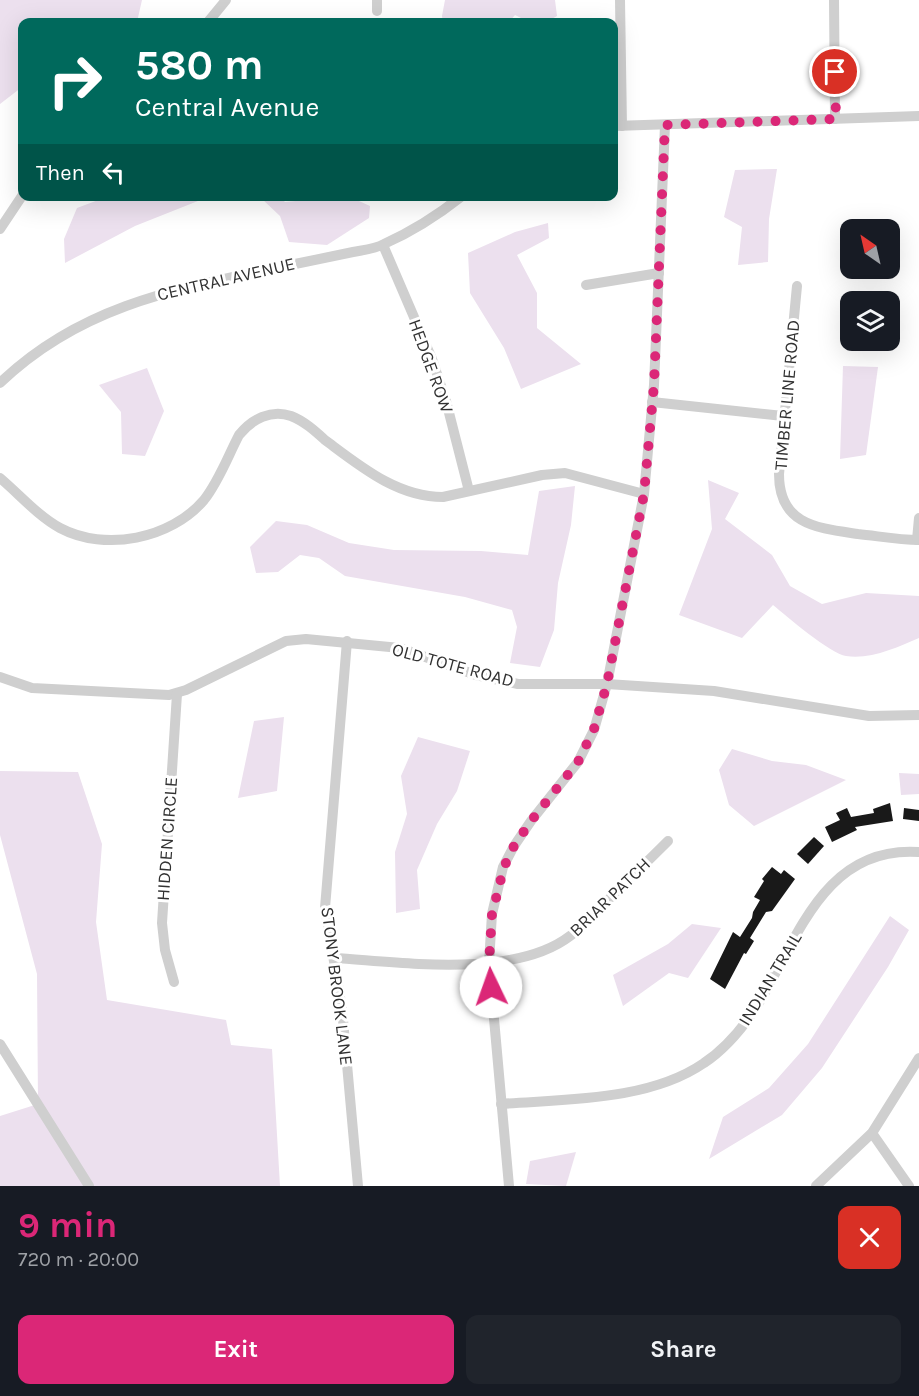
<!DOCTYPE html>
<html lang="en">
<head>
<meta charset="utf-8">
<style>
	body { margin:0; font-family:Karla,sans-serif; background:#20242c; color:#f1f3f6; height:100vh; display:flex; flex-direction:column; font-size:22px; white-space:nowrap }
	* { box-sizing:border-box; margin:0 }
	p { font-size:20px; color:#9ea1a6 }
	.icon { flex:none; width:33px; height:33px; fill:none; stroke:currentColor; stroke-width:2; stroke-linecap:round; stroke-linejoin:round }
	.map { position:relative; height:1186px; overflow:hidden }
	.drawer { display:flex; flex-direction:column; background:#171b24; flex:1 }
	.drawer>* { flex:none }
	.guide { position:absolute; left:18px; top:18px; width:600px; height:183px; border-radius:12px; box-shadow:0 6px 24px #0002; background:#00695c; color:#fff; overflow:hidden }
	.needle { width:39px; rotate:326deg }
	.controls { position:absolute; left:840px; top:219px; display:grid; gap:12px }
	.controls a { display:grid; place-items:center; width:60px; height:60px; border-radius:12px; background:#171b24; box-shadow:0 6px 24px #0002; font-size:30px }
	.pin { position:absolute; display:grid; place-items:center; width:51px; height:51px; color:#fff; margin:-26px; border:3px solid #fff; border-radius:50%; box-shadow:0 2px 6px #0007 }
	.me { position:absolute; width:66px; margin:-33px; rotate:357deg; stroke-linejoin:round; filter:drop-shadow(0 0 4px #0008) }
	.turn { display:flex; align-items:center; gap:21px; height:126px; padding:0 18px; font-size:27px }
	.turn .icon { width:78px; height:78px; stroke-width:2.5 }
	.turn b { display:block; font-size:42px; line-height:51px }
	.then { display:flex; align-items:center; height:57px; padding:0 18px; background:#0003; gap:12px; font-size:22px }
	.round { display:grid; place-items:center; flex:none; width:63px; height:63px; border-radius:12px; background:#20242c }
	.head { display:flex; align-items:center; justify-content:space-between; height:102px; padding:0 18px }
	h1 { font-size:36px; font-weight:700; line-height:45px; color:#db2777 }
	.button { display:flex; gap:12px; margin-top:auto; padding:12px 18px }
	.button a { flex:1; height:69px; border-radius:12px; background:#db2777; color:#fff; font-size:24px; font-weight:700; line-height:69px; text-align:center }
	.button a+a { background:#20242c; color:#f1f3f6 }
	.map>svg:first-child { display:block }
</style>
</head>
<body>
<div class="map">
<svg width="919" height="1186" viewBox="0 0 919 1186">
	<rect width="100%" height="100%" fill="#fff"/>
	<g fill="#ece0ee">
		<polygon points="0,0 142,0 137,22 22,22 22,87 0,104"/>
		<path d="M445 0H555L557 16C541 26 530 23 515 15L509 22H443L442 16Z"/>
		<polygon points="777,169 769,219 768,262 738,265 742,227 724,217 735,170"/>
		<polygon points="109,196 208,196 208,197 135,226 65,263 64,239 77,208"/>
		<polygon points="260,197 280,197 285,202 348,196 370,206 369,218 327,245 289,242 280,216"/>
		<polygon points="548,223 549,238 517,255 537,293 537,328 581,364 521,389 504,348 470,293 468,253 515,232"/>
		<polygon points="843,366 878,367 866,455 840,459"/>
		<polygon points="147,368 164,411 145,456 122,454 121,412 99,385"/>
		<path d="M708 480 739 493 725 519 772 555 790 586 822 604 866 593 919 596V638C898 647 870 660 846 656 831 654 786 616 773 605L742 638 679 615 712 529Z"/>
		<polygon points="575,486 571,525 558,583 554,630 540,667 510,663 517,627 512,610 465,597 345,576 319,558 300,555 278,572 256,573 250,547 276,521 307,525 349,543 394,550 481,551 528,555 539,491"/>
		<polygon points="284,717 277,791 238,798 254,721"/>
		<polygon points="418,737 470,751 457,791 437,824 417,870 420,909 396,913 395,852 407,814 401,776"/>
		<polygon points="732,749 772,761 806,765 846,780 754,826 729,805 719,770"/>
		<polygon points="0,771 78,772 102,844 96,922 107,1000 226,1020 231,1045 272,1049 280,1186 0,1186 0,1116 38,1104 37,974 0,835"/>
		<polygon points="899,773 919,774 919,794 901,795"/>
		<polygon points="890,916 909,930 888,967 822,1068 782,1115 709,1159 723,1117 769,1088 808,1044"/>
		<polygon points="692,924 721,928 688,978 669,973 623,1006 613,975 668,944"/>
		<polygon points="576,1152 566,1186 526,1184 530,1161"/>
	</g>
	<g fill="#191919">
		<polygon points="890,803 893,821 855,827 857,830 832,842 825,827 840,820 836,813 847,808 851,817 874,813 873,809"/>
		<polygon points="904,808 919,810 919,821 903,819"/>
		<polygon points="814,837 824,846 808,864 797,854"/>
		<polygon points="772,867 781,874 784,870 795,879 772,911 766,912 750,938 754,941 746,954 744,953 725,989 710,979 733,932 740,937 752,918 753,912 760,900 754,897 764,881 762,879"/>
	</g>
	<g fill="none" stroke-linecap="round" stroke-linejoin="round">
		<g stroke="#cfcfcf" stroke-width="10">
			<polyline points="620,0 622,126"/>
			<polyline points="834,0 835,119"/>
			<polyline points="377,11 377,0"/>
			<polyline points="208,22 226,0"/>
			<polyline points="614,126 919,116"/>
			<polyline points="0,229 22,196"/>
			<polyline points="383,245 432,359 446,401 469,491"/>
			<polyline points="586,285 659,273"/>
			<path d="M797 286 779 474C779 525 817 528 858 534 878 536 898 540 919 540"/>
			<path d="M0 383C84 302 186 287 295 264 315 260 334 256 353 252 363 250 375 249 384 244 411 232 438 215 462 196"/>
			<polyline points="652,402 783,416"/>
			<path d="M0 478C19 494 38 516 60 528 105 552 171 539 204 500 219 481 228 456 239 435 252 419 271 409 291 416 304 421 315 431 325 440 360 466 397 497 443 497L542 475 565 473 644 494"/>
			<polyline points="917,540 919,518"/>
			<polyline points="347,641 325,908 342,1009 358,1186"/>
			<polyline points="0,677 32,688 169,695 186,690 286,641 306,639 400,648 476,675 518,684 607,684 714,691 869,716 919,715"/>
			<path d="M334 958C401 962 514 979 570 936 581 929 590 917 600 908 623 885 646 863 668 841"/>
			<polyline points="174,982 165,950 162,923 177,694"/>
			<polyline points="0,1044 89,1186"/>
			<path d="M501 1104C566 1099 649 1101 704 1063 724 1050 740 1031 754 1011 796 945 821 845 919 852"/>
			<polyline points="872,1133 909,1186"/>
			<polyline points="509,1186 489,963 492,914 503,867 514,846 531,821 578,762 594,730 607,684 644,494 654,385 665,125"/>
			<polyline points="816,1186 872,1133 919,1058"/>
		</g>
	</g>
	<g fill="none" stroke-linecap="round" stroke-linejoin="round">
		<polyline stroke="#db2777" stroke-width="10" stroke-dasharray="0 18" points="491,987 489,963 492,914 504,867 514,846 531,821 578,762 594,729 607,684 644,494 654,385 665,125 836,119 835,72"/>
	</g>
	<g text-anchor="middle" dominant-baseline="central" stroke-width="6" stroke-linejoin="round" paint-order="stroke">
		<g font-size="18" fill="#323232" stroke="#fff">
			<text transform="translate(226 279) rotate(-13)">CENTRAL AVENUE</text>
			<text transform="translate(431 366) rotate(70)">HEDGE ROW</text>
			<text transform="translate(787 395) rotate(-85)">TIMBER LINE ROAD</text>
			<text transform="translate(453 665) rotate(15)">OLD TOTE ROAD</text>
			<text transform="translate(167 839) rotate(-86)">HIDDEN CIRCLE</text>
			<text transform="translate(610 897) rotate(-44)">BRIAR PATCH</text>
			<text transform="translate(770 979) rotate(-59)">INDIAN TRAIL</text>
			<text transform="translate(337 986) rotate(83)">STONY BROOK LANE</text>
		</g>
	</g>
</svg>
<div class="controls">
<a><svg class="needle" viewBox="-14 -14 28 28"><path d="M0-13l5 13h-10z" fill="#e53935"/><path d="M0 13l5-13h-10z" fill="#9ea1a6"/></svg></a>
<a><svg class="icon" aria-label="layers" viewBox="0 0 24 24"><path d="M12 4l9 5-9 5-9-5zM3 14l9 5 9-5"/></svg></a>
</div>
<div class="pin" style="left:835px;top:72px;background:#d93025"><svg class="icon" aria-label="arrive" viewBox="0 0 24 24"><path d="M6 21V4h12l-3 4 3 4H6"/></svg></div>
<svg class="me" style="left:491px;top:987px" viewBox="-20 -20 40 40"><circle r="19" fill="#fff"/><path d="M0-13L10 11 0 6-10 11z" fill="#db2777"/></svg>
<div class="guide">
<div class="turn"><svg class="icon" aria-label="right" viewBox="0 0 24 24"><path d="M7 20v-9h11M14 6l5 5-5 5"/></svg><div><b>580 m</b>Central Avenue</div></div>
<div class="then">Then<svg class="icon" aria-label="left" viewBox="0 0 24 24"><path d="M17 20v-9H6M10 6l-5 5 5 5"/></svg></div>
</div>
</div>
<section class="drawer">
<div class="head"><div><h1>9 min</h1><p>720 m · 20:00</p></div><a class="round" style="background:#d93025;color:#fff"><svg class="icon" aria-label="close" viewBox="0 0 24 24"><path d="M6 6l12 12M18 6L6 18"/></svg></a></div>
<div class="button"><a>Exit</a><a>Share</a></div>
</section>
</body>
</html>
